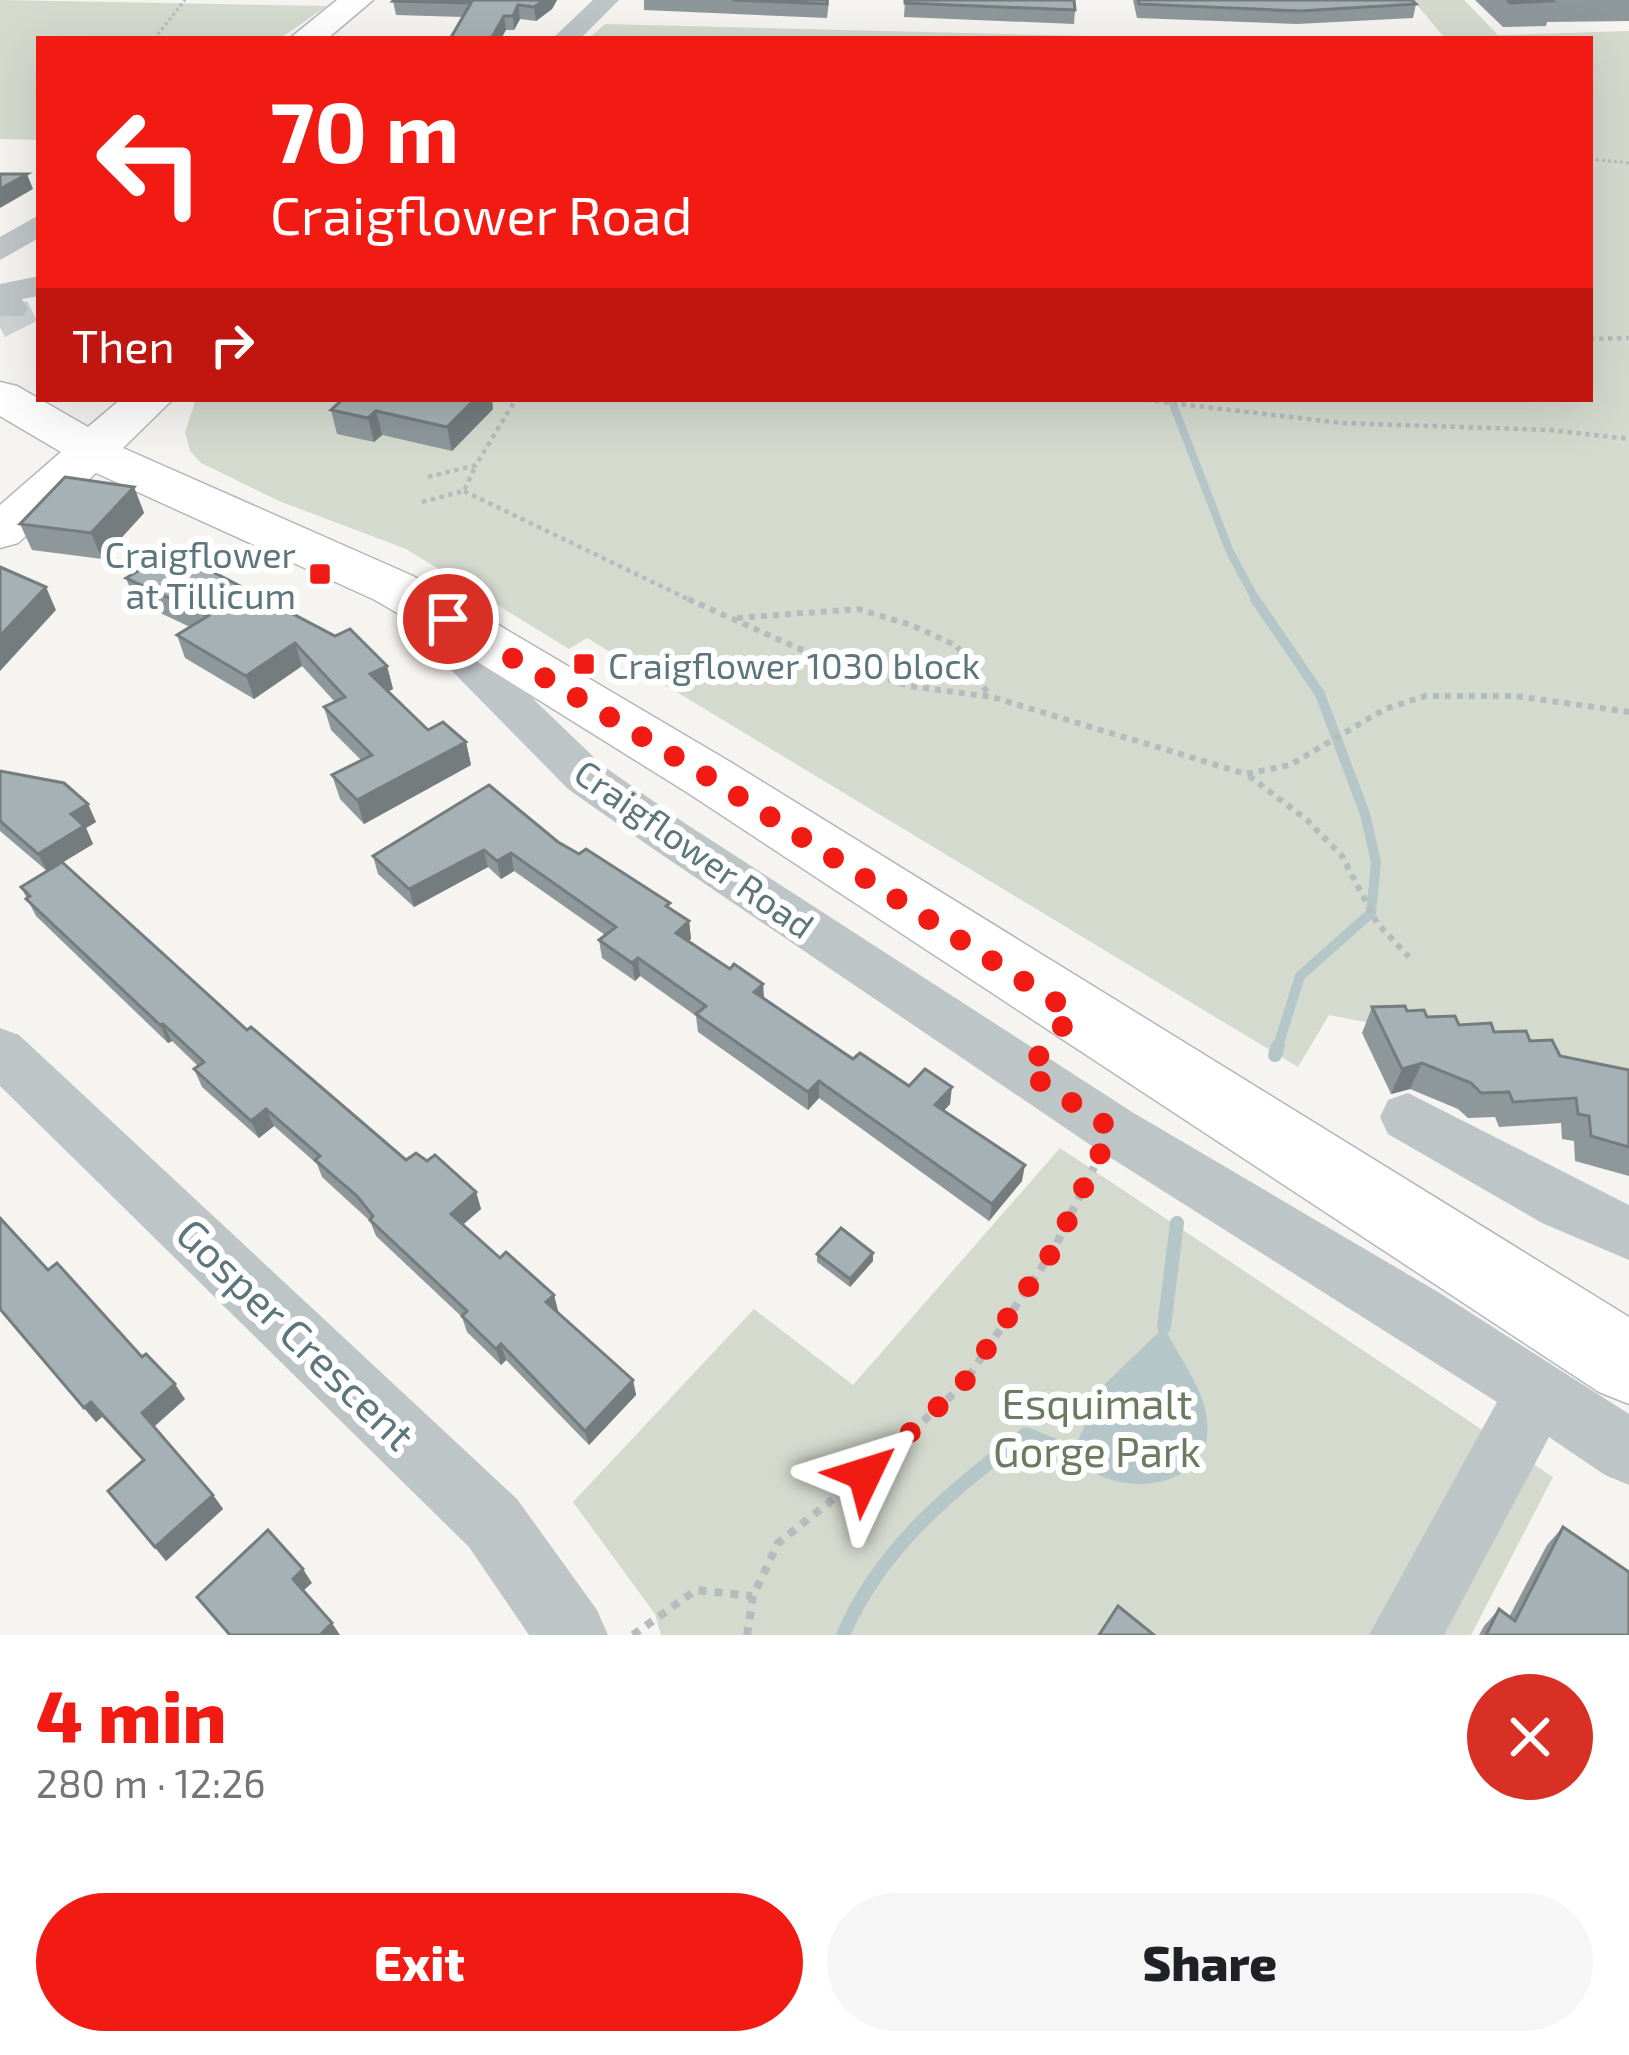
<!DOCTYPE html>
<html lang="en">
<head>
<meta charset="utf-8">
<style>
	body { margin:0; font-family:"Exo 2",sans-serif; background:#f6f6f6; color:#202124; height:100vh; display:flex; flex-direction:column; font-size:45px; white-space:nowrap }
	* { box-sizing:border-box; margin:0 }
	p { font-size:39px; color:#757577 }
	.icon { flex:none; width:66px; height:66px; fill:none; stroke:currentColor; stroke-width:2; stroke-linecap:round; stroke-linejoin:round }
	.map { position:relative; height:1635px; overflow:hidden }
	.details { display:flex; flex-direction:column; background:#fff; flex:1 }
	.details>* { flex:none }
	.guide { position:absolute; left:36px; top:36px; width:1557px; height:366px; border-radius:0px; box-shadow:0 12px 48px #0002; background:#f21b13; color:#fff; overflow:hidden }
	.pin { position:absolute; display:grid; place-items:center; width:102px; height:102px; color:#fff; margin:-51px; border:6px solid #fff; border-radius:50%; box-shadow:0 3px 12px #0007 }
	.me { position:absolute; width:132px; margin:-66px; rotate:49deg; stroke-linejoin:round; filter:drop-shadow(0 0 9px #0008) }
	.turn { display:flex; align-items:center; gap:42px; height:252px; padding:0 36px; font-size:54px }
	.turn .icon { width:156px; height:156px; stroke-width:2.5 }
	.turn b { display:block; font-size:84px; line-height:102px }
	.then { display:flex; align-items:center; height:114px; padding:0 36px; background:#0003; gap:24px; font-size:45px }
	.round { display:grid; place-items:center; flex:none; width:126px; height:126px; border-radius:63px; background:#f6f6f6 }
	.headline { display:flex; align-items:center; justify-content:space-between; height:204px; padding:0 36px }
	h1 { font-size:72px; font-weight:800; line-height:90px; color:#f21b13 }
	.cta { display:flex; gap:24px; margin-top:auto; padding:24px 36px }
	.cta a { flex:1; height:138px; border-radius:72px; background:#f21b13; color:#fff; font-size:48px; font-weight:800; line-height:138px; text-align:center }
	.cta a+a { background:#f6f6f6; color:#202124 }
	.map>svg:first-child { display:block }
</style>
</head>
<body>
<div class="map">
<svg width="1629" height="1635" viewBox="0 0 1629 1635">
	<rect width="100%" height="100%" fill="#f5f4f0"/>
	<g fill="#d5dacf">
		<polygon points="0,0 327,6 279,39 39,39 39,140 0,139"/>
		<polygon points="1413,0 1464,0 1498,35 1629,31 1629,1085 1558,1059 1329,1015 1298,1067 587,638 569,649 406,549 279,501 201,463 190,451 185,432 196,399 1590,399 1590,39 1334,39 1443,36"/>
		<polygon points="605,24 1212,39 588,39"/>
		<polygon points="1060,1148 1553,1477 1471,1635 661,1635 655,1614 573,1502 754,1309 853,1385"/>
	</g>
	<path fill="#b4c6c8" d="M1164 1327C1178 1356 1204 1388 1207 1420 1216 1494 1106 1502 1072 1453L1104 1385Z"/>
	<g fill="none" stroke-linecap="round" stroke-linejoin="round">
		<polyline stroke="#b4c6c8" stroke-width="8" points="1171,399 1230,552 1257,602"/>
		<polyline stroke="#b4c6c8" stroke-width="10" points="1255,599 1320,694 1365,814 1376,862 1371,913 1300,976 1277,1049"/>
		<g stroke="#b4c6c8" stroke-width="14">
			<polyline points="1275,1055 1278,1046"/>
			<polyline points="1164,1327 1177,1223"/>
			<path d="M843 1635C881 1547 951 1491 1026 1434L1072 1453"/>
		</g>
		<polyline stroke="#cfd4d4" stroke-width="36" stroke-dasharray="36 18" stroke-linecap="butt" points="11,309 21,329"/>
		<g stroke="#b2b8bb" stroke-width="3">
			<g id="major">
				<polygon points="337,0 373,0 327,39 289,39"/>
				<polygon points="0,382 17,386 88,427 121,399 173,399 123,448 413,576 468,607 732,763 1629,1317 1629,1404 1599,1392 688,793 428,631 375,600 96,473 18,543 0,548 0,505 61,452 0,416"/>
			</g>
		</g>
		<g stroke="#b6bbbd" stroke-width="3" stroke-dasharray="3 3" stroke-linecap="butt">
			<polyline points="154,39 185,0"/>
			<polyline points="766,39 796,39"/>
			<polyline points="1590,159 1629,163"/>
		</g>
		<g stroke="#b6bbbd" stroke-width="4.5" stroke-dasharray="4.5 4.5" stroke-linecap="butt">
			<polyline points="1590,339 1629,338"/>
			<polyline points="1137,399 1342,423 1550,430 1629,439"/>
			<polyline points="428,477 476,465 516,399"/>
			<polyline points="464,491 694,602"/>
			<polyline points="422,502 464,491 476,465"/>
		</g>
		<g stroke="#b6bbbd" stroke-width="6" stroke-dasharray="6 6" stroke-linecap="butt">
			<polyline points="688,599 809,653 909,686 992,697 1246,774 1290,765 1385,709 1425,696 1516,696 1629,712"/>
			<polyline points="737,618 858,609 911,625 957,646 989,695"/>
			<polyline points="1249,776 1307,820 1342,856 1377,923 1409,957"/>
		</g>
		<g stroke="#b6bbbd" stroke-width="8" stroke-dasharray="8 8" stroke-linecap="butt">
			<polyline points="633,1635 696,1590 752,1596"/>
			<polyline points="747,1635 753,1596 778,1543 865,1474 963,1385 1054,1249 1094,1167"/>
		</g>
		<g fill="#bec5c7" fill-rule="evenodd">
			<polygon points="593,0 619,0 580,39 552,39"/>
			<polygon points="39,215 39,238 0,260 0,237"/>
			<polygon points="39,276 39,296 22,299 28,309 23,316 0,316 0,284"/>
			<polygon points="410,591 425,595 602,765 683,822 1132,1112 1438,1292 1629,1414 1629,1485 1605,1475 1549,1437 1444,1635 1369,1635 1497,1402 1092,1146 649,846 568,789 395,613 389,604 395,595"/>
			<polygon points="0,1028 19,1035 517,1499 597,1610 608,1635 529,1635 469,1547 0,1086"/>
			<polygon points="1408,1093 1629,1205 1629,1260 1542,1223 1388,1134 1380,1117 1388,1100"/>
		</g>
		<use href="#major" fill="#fff" fill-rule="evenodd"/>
	</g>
	<g fill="#8e989b">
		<polygon points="557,0 552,9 536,21 520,19 514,30 506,30 463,17 396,15 393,1"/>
		<polygon points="644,0 829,0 827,18 644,10"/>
		<polygon points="905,0 1075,10 1074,24 904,17"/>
		<polygon points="1133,0 1412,0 1416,4 1413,18 1297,24 1137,18"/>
		<polygon points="1475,0 1629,0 1629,21 1547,22 1546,26 1503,27"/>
		<polygon points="493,409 452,451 382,435 374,442 337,434 331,410"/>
		<polygon points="134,487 144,513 102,559 32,550 20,524"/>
		<polygon points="126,578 387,666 393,689 388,692 428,730 466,742 471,765 364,824 340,799 332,775 361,760 331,730 324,707 335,702 302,666 254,699 185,658 177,635 190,627 135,601"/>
		<polygon points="0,771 88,804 96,822 86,828 93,844 63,862 247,1030 406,1160 427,1161 476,1192 481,1209 463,1224 500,1258 554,1295 558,1311 556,1312 633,1380 636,1395 589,1445 506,1360 501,1365 467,1332 462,1317 376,1236 370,1221 322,1177 317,1164 274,1126 259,1138 202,1087 194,1069 198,1066 172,1041 168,1043 36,916 21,887 47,871 0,831"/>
		<polygon points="558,842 689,921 691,939 688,941 730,969 763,984 764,999 853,1059 950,1104 944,1110 1022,1181 989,1221 819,1098 808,1110 698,1032 696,1016 640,976 635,981 602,958 599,940 605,935 514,871 501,879 488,867 414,907 378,874 373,856"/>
		<polygon points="1372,1007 1407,1011 1459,1025 1530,1041 1560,1056 1629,1070 1629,1176 1575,1161 1574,1141 1562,1139 1561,1123 1499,1127 1495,1117 1468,1118 1458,1109 1410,1089 1391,1094 1362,1033"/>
		<polygon points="0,1218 48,1270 142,1357 185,1399 154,1427 213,1495 223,1509 166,1561 108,1491 143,1461 102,1417 96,1422 0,1310"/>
		<polygon points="873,1253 873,1261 850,1287 817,1262 817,1254"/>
		<polygon points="1563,1527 1629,1635 1479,1635 1484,1626 1499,1609 1509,1617 1547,1545"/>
	</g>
	<g fill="#747c7e">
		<polygon points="544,0 557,0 552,9 536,21 534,7"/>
		<polygon points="518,5 520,19 514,30 513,16"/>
		<polygon points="504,16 506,30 501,39 491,39"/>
		<polygon points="27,174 33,189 0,208 0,189"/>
		<polygon points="475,399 492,399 493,409 452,451 447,427"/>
		<polygon points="376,411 382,435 374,442 368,418"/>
		<polygon points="134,487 144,513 102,559 91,533"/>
		<polygon points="46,587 56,610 0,671 0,636"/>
		<polygon points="295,643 302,666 254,699 246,676"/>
		<polygon points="387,666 393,689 376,697 370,674"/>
		<polygon points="466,742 471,765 364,824 357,800"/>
		<polygon points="88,804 96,822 86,828 93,844 47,872 38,854 71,814"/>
		<polygon points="484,850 488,867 414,907 409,889"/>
		<polygon points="511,853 514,871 501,879 497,861"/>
		<polygon points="689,921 691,939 678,950 676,933"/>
		<polygon points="638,958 640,976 635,981 632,963"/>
		<polygon points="763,984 764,1002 754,992"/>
		<polygon points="163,1024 172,1041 168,1043 160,1025"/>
		<polygon points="1422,1063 1410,1089 1391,1094 1402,1069"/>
		<polygon points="819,1081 819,1098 808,1110 808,1092"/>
		<polygon points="952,1087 950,1104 934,1122 935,1105"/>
		<polygon points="266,1109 274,1126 259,1138 251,1121"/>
		<polygon points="1025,1165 1022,1181 989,1221 992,1204"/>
		<polygon points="476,1192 481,1209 457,1230 451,1214"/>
		<polygon points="873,1253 873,1261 850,1287 850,1279"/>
		<polygon points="554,1295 558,1311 550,1318 546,1302"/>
		<polygon points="501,1344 506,1360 501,1365 496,1349"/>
		<polygon points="633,1380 636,1395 589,1445 585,1431"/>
		<polygon points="175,1384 185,1399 152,1428 142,1413"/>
		<polygon points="91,1402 102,1417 96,1422 84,1408"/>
		<polygon points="213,1495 223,1509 166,1561 155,1547"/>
		<polygon points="303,1569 312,1583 302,1592 293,1579"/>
		<polygon points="332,1623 340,1635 320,1635"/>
	</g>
	<g fill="#a5b1b4" stroke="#747c7e" stroke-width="3">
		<polygon points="394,0 544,0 534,7 518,5 513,16 504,16 491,39 450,39 471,3 393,1"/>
		<polygon points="732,0 827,0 827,4"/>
		<polygon points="905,0 1074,0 1075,10 905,3"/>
		<polygon points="1138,0 1412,0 1416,4 1300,11 1139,4"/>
		<polygon points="1507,0 1552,0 1553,1 1510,3"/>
		<polygon points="0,174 27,174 0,189"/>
		<polygon points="343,399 475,399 447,427 376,411 368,418 331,410"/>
		<polygon points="65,477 134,487 91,533 20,524"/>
		<polygon points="173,551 335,636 350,629 387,666 370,674 428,730 443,722 466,742 357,800 332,775 372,755 324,707 345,697 295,643 246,676 177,635 208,616 126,578"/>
		<polygon points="0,567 46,587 0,636"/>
		<polygon points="0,771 64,783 88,804 71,814 84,826 38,854 0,821"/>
		<polygon points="489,785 558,842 579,854 586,849 670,903 666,906 689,921 676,933 730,969 734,964 763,984 754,992 853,1059 860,1053 909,1086 925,1069 952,1087 935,1105 1025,1165 992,1204 819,1081 808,1092 696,1014 706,1006 638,958 632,963 599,940 616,927 511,853 497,861 484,850 409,889 373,856"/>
		<polygon points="62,862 247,1030 251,1027 406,1160 416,1153 427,1161 435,1155 476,1192 451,1214 500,1258 506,1252 554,1295 546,1302 633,1380 585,1431 501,1344 496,1349 462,1316 467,1311 370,1220 373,1216 357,1196 315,1160 320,1156 266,1109 251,1121 194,1069 204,1062 163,1024 160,1025 26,899 30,896 21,887"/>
		<polygon points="1405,1006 1407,1011 1424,1010 1427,1017 1455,1016 1459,1025 1491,1023 1494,1032 1526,1031 1530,1041 1552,1040 1560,1056 1629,1070 1629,1147 1591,1136 1589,1116 1578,1114 1576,1098 1513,1102 1509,1092 1481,1093 1471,1083 1422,1063 1402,1069 1372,1007"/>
		<polygon points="0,1218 48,1270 57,1263 142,1357 146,1354 175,1384 142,1413 213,1495 155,1547 108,1491 144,1460 91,1402 84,1408 0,1309"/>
		<polygon points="841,1228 873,1253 850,1279 817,1254"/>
		<polygon points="1563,1527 1629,1572 1629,1635 1486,1635 1499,1609 1515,1621"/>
		<polygon points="268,1530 303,1569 293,1579 332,1623 320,1635 230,1635 197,1597"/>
		<polygon points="1118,1606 1154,1635 1099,1635"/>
	</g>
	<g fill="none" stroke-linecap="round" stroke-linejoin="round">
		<polyline stroke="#f21b13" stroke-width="21" stroke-dasharray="0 37.8" points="448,619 710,778 1073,1013 1026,1072 1112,1129 1054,1249 963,1384 865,1474"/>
	</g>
	<g fill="#f21b13" stroke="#fff" stroke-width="4.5">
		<rect x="308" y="562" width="24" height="24" rx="6"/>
		<rect x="572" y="652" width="24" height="24" rx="6"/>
	</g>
	<g text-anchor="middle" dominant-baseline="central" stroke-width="12" stroke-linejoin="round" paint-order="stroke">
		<g font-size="36" fill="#5d767e" stroke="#fff" text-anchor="end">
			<text x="296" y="553">Craigflower<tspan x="296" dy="41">at Tillicum</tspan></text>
			<text x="608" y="664" text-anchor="start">Craigflower 1030 block</text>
		</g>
		<g font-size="36" fill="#5d767e" stroke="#fff">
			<text transform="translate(695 848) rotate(35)">Craigflower Road</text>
		</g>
		<g font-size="42" fill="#5d767e" stroke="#fff">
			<text transform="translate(297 1333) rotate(44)">Gosper Crescent</text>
		</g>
		<g font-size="42" fill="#6b7a60" stroke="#fff">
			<text x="1097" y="1402">Esquimalt<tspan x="1097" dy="48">Gorge Park</tspan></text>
		</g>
	</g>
</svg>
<div class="pin" style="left:448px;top:619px;background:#d93025"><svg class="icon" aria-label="arrive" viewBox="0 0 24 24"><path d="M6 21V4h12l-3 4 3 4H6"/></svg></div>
<svg class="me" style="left:865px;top:1474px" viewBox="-20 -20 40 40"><path d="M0-17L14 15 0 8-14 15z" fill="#f21b13" stroke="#fff" stroke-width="4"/></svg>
<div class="guide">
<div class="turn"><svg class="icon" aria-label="left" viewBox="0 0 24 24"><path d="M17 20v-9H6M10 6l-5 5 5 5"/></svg><div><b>70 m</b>Craigflower Road</div></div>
<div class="then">Then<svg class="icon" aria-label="right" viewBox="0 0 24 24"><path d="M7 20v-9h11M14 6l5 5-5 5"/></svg></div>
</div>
</div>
<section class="details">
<div class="headline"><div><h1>4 min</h1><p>280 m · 12:26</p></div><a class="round" style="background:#d93025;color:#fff"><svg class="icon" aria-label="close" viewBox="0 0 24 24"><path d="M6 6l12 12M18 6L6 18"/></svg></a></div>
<div class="cta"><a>Exit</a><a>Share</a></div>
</section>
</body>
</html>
